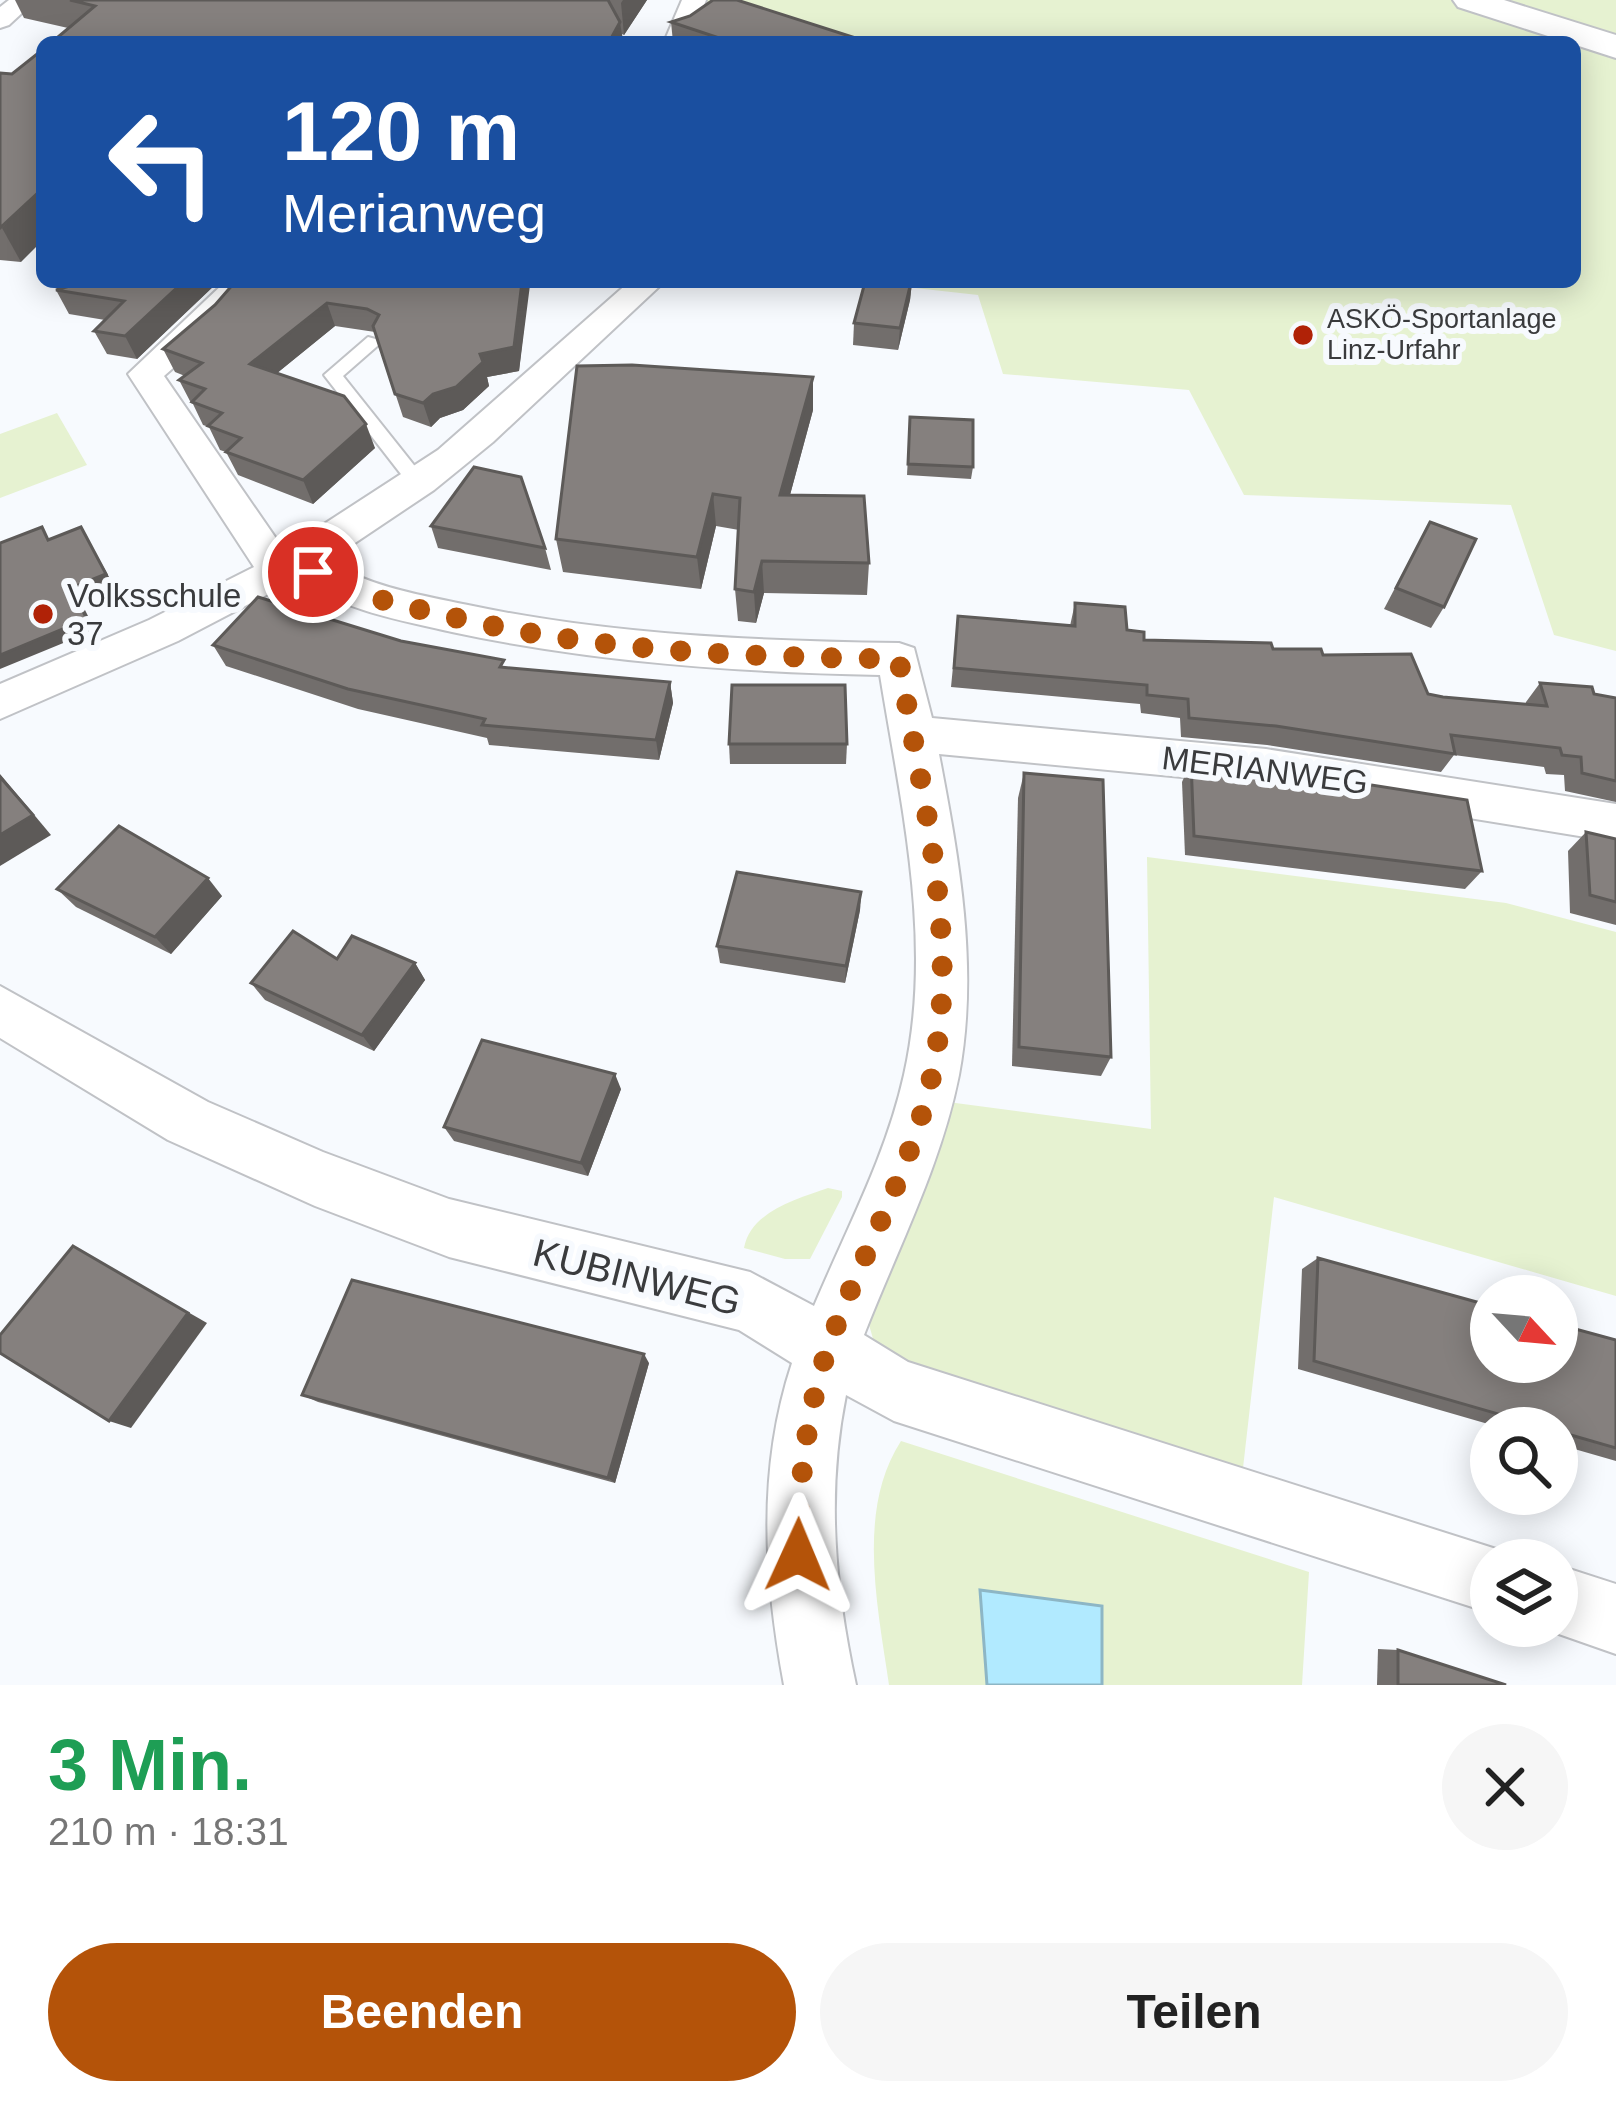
<!DOCTYPE html>
<html lang="de">
<head>
<meta charset="utf-8">
<style>
	body { margin:0; font-family:Helvetica,sans-serif; background:#f6f6f6; color:#222; height:100vh; display:flex; flex-direction:column; font-size:45px; white-space:nowrap }
	* { box-sizing:border-box; margin:0 }
	p { font-size:39px; color:#767676 }
	.icon { flex:none; width:66px; height:66px; fill:none; stroke:currentColor; stroke-width:2; stroke-linecap:round; stroke-linejoin:round }
	.map { position:relative; height:1685px; overflow:hidden }
	.sheet { display:flex; flex-direction:column; background:#fff; flex:1 }
	.sheet>* { flex:none }
	.guide { position:absolute; left:36px; top:36px; width:1545px; height:252px; border-radius:18px; box-shadow:0 6px 30px #0003; background:#1a4fa0; color:#fff; overflow:hidden }
	.needle { width:78px; rotate:116deg }
	.tools { position:absolute; left:1470px; top:1275px; display:grid; gap:24px }
	.tools a { display:grid; place-items:center; width:108px; height:108px; border-radius:50%; background:#fff; box-shadow:0 6px 30px #0003; font-size:60px }
	.pin { position:absolute; display:grid; place-items:center; width:102px; height:102px; color:#fff; margin:-51px; border:6px solid #fff; border-radius:50%; box-shadow:0 3px 12px #0007 }
	.me { position:absolute; width:132px; margin:-66px; rotate:1deg; stroke-linejoin:round; filter:drop-shadow(0 0 9px #0008) }
	.turn { display:flex; align-items:center; gap:42px; height:252px; padding:0 48px; font-size:54px }
	.turn .icon { width:156px; height:156px; stroke-width:2.5 }
	.turn b { display:block; font-size:84px; line-height:102px }
	.round { display:grid; place-items:center; flex:none; width:126px; height:126px; border-radius:63px; background:#f6f6f6 }
	.headline { display:flex; align-items:center; justify-content:space-between; height:204px; padding:0 48px }
	h1 { font-size:72px; font-weight:600; line-height:90px; color:#1e9e55 }
	.primary-button { display:flex; gap:24px; margin-top:auto; padding:24px 48px }
	.primary-button a { flex:1; height:138px; border-radius:72px; background:#b45309; color:#fff; font-size:48px; font-weight:600; line-height:138px; text-align:center }
	.primary-button a+a { background:#f6f6f6; color:#222 }
	.map>svg:first-child { display:block }
</style>
</head>
<body>
<div class="map">
<svg width="1616" height="1685" viewBox="0 0 1616 1685">
	<rect width="100%" height="100%" fill="#f7fafe"/>
	<g fill="#e6f2d1">
		<polygon points="707,0 1616,0 1616,651 1554,635 1511,505 1244,495 1189,390 1003,374 978,295 861,282 1575,282 1575,42 690,42"/>
		<polygon points="57,413 87,465 0,498 0,434"/>
		<polygon points="1147,857 1506,903 1616,932 1616,1296 1274,1197 1243,1468 915,1371 876,1349 865,1311 948,1102 1151,1129"/>
		<path d="M828 1188 842 1191V1197L810 1259H785L744 1248C751 1211 797 1199 828 1188Z"/>
		<path d="M901 1441 1309 1572 1302 1685H889C878 1608 856 1510 901 1441Z"/>
	</g>
	<polygon fill="#b1eaff" stroke="#8db6c5" stroke-width="3" points="980,1590 1102,1606 1102,1685 987,1685"/>
	<g fill="none" stroke-linecap="round" stroke-linejoin="round">
		<g stroke="#c0c2c6" stroke-width="4">
			<polygon id="lane" points="368,337 383,341 343,376 425,479 425,487 411,487 324,375"/>
		</g>
		<g stroke="#c0c2c6" stroke-width="4">
			<g id="street">
				<polygon points="9,0 36,0 9,25 0,28 0,7"/>
				<polygon points="682,0 706,0 690,42 664,42"/>
				<path d="M225 282H259L222 325 164 376 284 550 438 450 629 282H664L493 442 434 490 328 561C371 587 419 595 468 605 610 635 755 641 899 643L914 648 932 718 1266 749 1616 804V842L1266 785 939 754C959 859 979 968 959 1075 941 1166 897 1250 864 1335L908 1362 1515 1555 1517 1560H1491V1613L894 1421 846 1395C826 1494 835 1588 856 1685H784C764 1577 757 1469 792 1363L739 1330 449 1257 315 1206 168 1140 0 1038V986L208 1102 323 1152 449 1199 750 1272 814 1306C846 1230 886 1156 904 1075 934 942 901 805 880 675 736 672 593 662 452 632 399 620 343 610 297 579L178 641 0 719V684L149 620 254 567 128 374Z"/>
				<polygon points="1557,1565 1616,1584 1616,1654 1536,1626 1557,1626"/>
			</g>
		</g>
		<g stroke="#c0c2c6" stroke-width="4">
			<polygon id="secondary" points="1453,0 1504,0 1616,35 1616,58 1458,7"/>
		</g>
		<use href="#lane" fill="#fff" fill-rule="evenodd"/>
		<use href="#street" fill="#fff" fill-rule="evenodd"/>
		<use href="#secondary" fill="#fff" fill-rule="evenodd"/>
	</g>
	<g fill="#726e6c">
		<polygon points="15,0 647,0 624,35 622,34 623,42 52,42 68,28 24,18"/>
		<polygon points="671,22 868,42 673,42"/>
		<polygon points="0,73 12,74 21,262 0,260"/>
		<polygon points="218,282 137,359 107,354 94,331 105,320 69,314 56,290"/>
		<polygon points="235,282 529,282 519,371 487,377 489,386 463,410 440,418 431,427 403,417 375,332 335,326 277,373 375,448 313,504 238,475 226,452 220,450 209,427 203,425 193,404 191,403 179,380 185,376 175,372 163,349 215,305"/>
		<polygon points="912,282 910,300 898,350 853,345 854,323"/>
		<polygon points="813,410 790,495 869,563 867,595 764,593 756,623 738,621 735,589 739,530 716,526 701,589 563,572 556,539"/>
		<polygon points="910,417 973,467 971,479 907,475"/>
		<polygon points="431,526 545,548 551,570 438,548"/>
		<polygon points="1418,544 1444,607 1431,628 1384,609"/>
		<polygon points="1075,603 1144,640 1273,649 1323,655 1428,694 1443,697 1526,704 1526,702 1540,683 1616,698 1616,802 1565,791 1564,775 1546,774 1544,767 1454,755 1441,772 1267,745 1181,737 1180,718 1141,713 1140,704 951,687 958,616 1070,626"/>
		<polygon points="401,641 506,668 670,682 673,703 659,760 489,745 487,738 358,709 226,666 213,645"/>
		<polygon points="729,744 847,744 846,764 730,764"/>
		<polygon points="1191,762 1482,871 1465,889 1185,855 1182,782"/>
		<polygon points="1024,773 1111,1057 1101,1076 1012,1066 1018,798"/>
		<polygon points="1586,832 1616,839 1616,925 1570,913 1568,851"/>
		<polygon points="57,889 222,896 171,954 76,907"/>
		<polygon points="861,892 860,910 845,983 720,963 717,946"/>
		<polygon points="337,959 415,963 425,980 374,1051 265,1000 251,983"/>
		<polygon points="621,1089 588,1176 454,1141 444,1127"/>
		<polygon points="1318,1258 1616,1340 1616,1461 1557,1444 1557,1428 1502,1428 1298,1369 1302,1269"/>
		<polygon points="649,1363 615,1483 318,1402 302,1395"/>
		<polygon points="1378,1649 1398,1650 1506,1685 1377,1685"/>
	</g>
	<g fill="#5d5a58">
		<polygon points="623,0 647,0 624,35 621,3"/>
		<polygon points="620,22 623,42 609,42"/>
		<polygon points="42,189 42,241 21,262 2,228"/>
		<polygon points="183,282 218,282 137,359 125,336"/>
		<polygon points="522,282 529,282 530,285 519,371 487,377 489,386 463,410 440,418 431,427 423,403 480,354"/>
		<polygon points="912,282 910,300 898,350 900,328"/>
		<polygon points="327,303 335,326 260,387 250,364"/>
		<polygon points="813,377 813,410 781,528 780,495"/>
		<polygon points="366,424 375,448 313,504 303,480"/>
		<polygon points="713,494 716,526 701,589 697,557"/>
		<polygon points="81,527 113,584 79,598 95,630 0,669 0,655 71,588"/>
		<polygon points="762,561 764,593 756,623 754,592"/>
		<polygon points="670,682 673,703 659,760 656,740"/>
		<polygon points="0,774 51,835 0,866"/>
		<polygon points="208,878 222,896 171,954 155,937"/>
		<polygon points="861,892 860,910 845,983 846,966"/>
		<polygon points="415,963 425,980 374,1051 362,1035"/>
		<polygon points="615,1074 621,1089 588,1176 581,1163"/>
		<polygon points="73,1246 207,1323 131,1428 109,1421"/>
		<polygon points="644,1354 649,1363 615,1483 608,1478"/>
	</g>
	<g fill="#85807e" stroke="#5d5a58" stroke-width="3">
		<polygon points="70,0 608,0 620,22 609,42 52,42 95,6"/>
		<polygon points="713,0 737,0 868,42 731,42 671,22 690,16"/>
		<polygon points="42,50 42,189 0,228 0,73 12,74"/>
		<polygon points="83,282 183,282 125,336 94,331 124,301 56,290"/>
		<polygon points="235,282 522,282 514,347 480,354 483,362 456,387 433,394 423,403 395,394 373,326 379,315 367,309 327,303 250,364 344,396 366,424 303,480 226,452 241,438 208,426 222,413 192,402 205,389 179,380 202,363 163,349 215,305"/>
		<polygon points="865,282 911,282 900,328 854,323"/>
		<polygon points="632,365 813,377 780,495 864,496 869,563 762,561 754,592 735,589 740,498 713,494 697,557 556,539 577,366"/>
		<polygon points="910,417 973,420 973,467 908,464"/>
		<polygon points="474,467 521,477 545,548 431,526"/>
		<polygon points="1430,522 1476,539 1444,607 1396,588"/>
		<polygon points="42,527 48,540 81,527 106,574 71,588 87,619 0,655 0,543"/>
		<polygon points="258,597 401,641 504,660 500,667 670,682 656,740 482,725 485,719 348,689 213,645"/>
		<polygon points="1075,603 1125,607 1127,630 1144,632 1144,640 1271,643 1273,649 1321,649 1323,655 1411,654 1428,694 1443,697 1547,706 1540,683 1592,687 1594,694 1616,698 1616,781 1582,773 1581,757 1562,755 1560,748 1451,735 1455,754 1276,726 1189,718 1188,699 1147,695 1147,685 954,668 958,616 1075,626"/>
		<polygon points="732,685 845,685 847,744 729,744"/>
		<polygon points="1191,762 1276,770 1467,800 1482,871 1194,836"/>
		<polygon points="1024,773 1103,780 1111,1057 1019,1047"/>
		<polygon points="0,777 33,815 0,835"/>
		<polygon points="119,826 208,878 155,937 57,889"/>
		<polygon points="1586,832 1616,839 1616,902 1590,895"/>
		<polygon points="737,872 861,892 846,966 717,946"/>
		<polygon points="293,931 337,959 352,936 415,963 362,1035 251,983"/>
		<polygon points="482,1040 615,1074 581,1163 444,1127"/>
		<polygon points="73,1246 188,1313 109,1421 0,1353 0,1335"/>
		<polygon points="1318,1258 1491,1306 1491,1362 1557,1362 1557,1324 1616,1340 1616,1448 1557,1431 1557,1428 1547,1428 1314,1361"/>
		<polygon points="352,1280 644,1354 608,1478 302,1395"/>
		<polygon points="1398,1650 1506,1685 1398,1685"/>
	</g>
	<g fill="none" stroke-linecap="round" stroke-linejoin="round">
		<path stroke="#b45309" stroke-width="21" stroke-dasharray="0 37.8" d="M313 572C354 596 405 606 452 617 600 652 747 657 899 659 921 795 961 938 932 1075 911 1172 860 1256 828 1348 805 1416 799 1484 798 1555"/>
	</g>
	<g fill="#b02207" stroke="#f7fafe" stroke-width="4.5">
		<circle cx="1303" cy="335" r="12"/>
		<circle cx="43" cy="614" r="12"/>
	</g>
	<g text-anchor="middle" dominant-baseline="central" stroke-width="12" stroke-linejoin="round" paint-order="stroke">
		<g font-size="27" fill="#3a3b3d" stroke="#f7fafe" text-anchor="start">
			<text x="1327" y="319">ASKÖ-Sportanlage<tspan x="1327" dy="31">Linz-Urfahr</tspan></text>
		</g>
		<g font-size="33" fill="#3a3b3d" stroke="#f7fafe" text-anchor="start">
			<text x="67" y="595">Volksschule<tspan x="67" dy="38">37</tspan></text>
		</g>
		<g font-size="33" fill="#3a3b3d" stroke="#f7fafe">
			<text transform="translate(1265 770) rotate(7)">MERIANWEG</text>
		</g>
		<g font-size="39" fill="#3a3b3d" stroke="#f7fafe">
			<text transform="translate(637 1277) rotate(14)">KUBINWEG</text>
		</g>
	</g>
</svg>
<div class="tools">
<a><svg class="needle" viewBox="-14 -14 28 28"><path d="M0-13l5 13h-10z" fill="#e53935"/><path d="M0 13l5-13h-10z" fill="#767676"/></svg></a>
<a><svg class="icon" aria-label="search" viewBox="0 0 24 24"><circle cx="10" cy="10" r="6"/><path d="M15 15l6 6"/></svg></a>
<a><svg class="icon" aria-label="layers" viewBox="0 0 24 24"><path d="M12 4l9 5-9 5-9-5zM3 14l9 5 9-5"/></svg></a>
</div>
<div class="pin" style="left:313px;top:572px;background:#d93025"><svg class="icon" aria-label="arrive" viewBox="0 0 24 24"><path d="M6 21V4h12l-3 4 3 4H6"/></svg></div>
<svg class="me" style="left:798px;top:1555px" viewBox="-20 -20 40 40"><path d="M0-17L14 15 0 8-14 15z" fill="#b45309" stroke="#fff" stroke-width="4"/></svg>
<div class="guide">
<div class="turn"><svg class="icon" aria-label="left" viewBox="0 0 24 24"><path d="M17 20v-9H6M10 6l-5 5 5 5"/></svg><div><b>120 m</b>Merianweg</div></div>
</div>
</div>
<section class="sheet">
<div class="headline"><div><h1>3 Min.</h1><p>210 m · 18:31</p></div><a class="round"><svg class="icon" aria-label="close" viewBox="0 0 24 24"><path d="M6 6l12 12M18 6L6 18"/></svg></a></div>
<div class="primary-button"><a>Beenden</a><a>Teilen</a></div>
</section>
</body>
</html>
